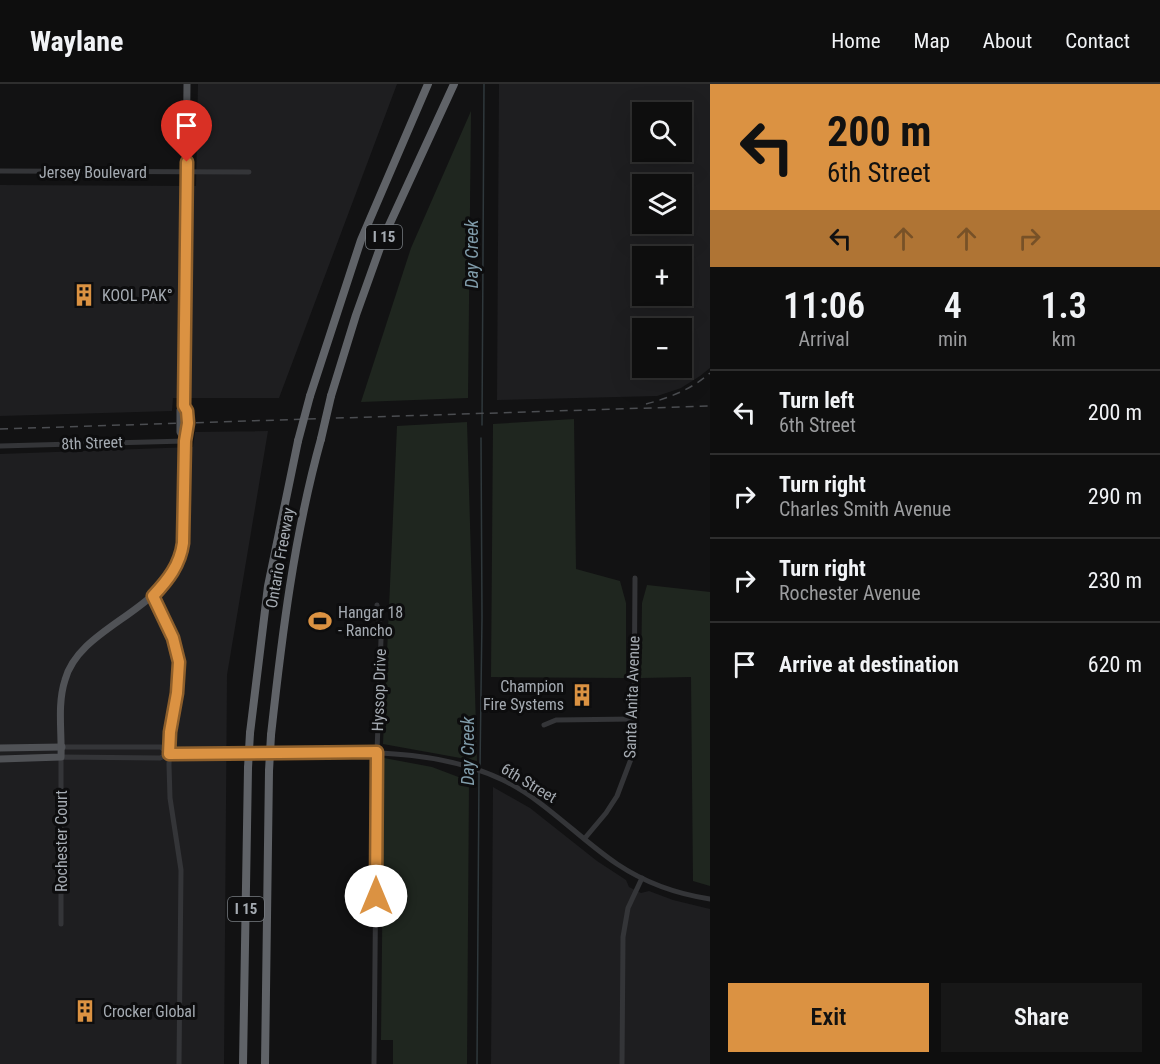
<!DOCTYPE html>
<html lang="en">
<head>
<meta charset="utf-8">
<style>
	body { margin:0; font-family:"Roboto Condensed",sans-serif; background:#171717; color:#f1f3f6; height:100vh; display:flex; flex-direction:column; font-size:22px; white-space:nowrap }
	* { box-sizing:border-box; margin:0 }
	p { font-size:20px; color:#9b9c9e }
	.icon { flex:none; width:33px; height:33px; fill:none; stroke:currentColor; stroke-width:2; stroke-linecap:round; stroke-linejoin:round }
	.map { position:relative; flex:1; overflow:hidden }
	.drawer { display:flex; flex-direction:column; background:#0e0e0e; width:450px }
	.drawer>* { flex:none }
	.guide { background:#db9242; color:#111; overflow:hidden }
	.fabs { position:absolute; left:632px; top:18px; display:grid; gap:12px }
	.fabs a { display:grid; place-items:center; width:60px; height:60px; border-radius:0px; background:#0e0e0e; box-shadow:0 6px 24px #0002,0 0 0 2px #2e2e2e; font-size:30px }
	.pin { position:absolute; display:grid; place-items:center; width:51px; height:51px; color:#fff; margin:-62px -26px; border-radius:50% 50% 50% 0; rotate:-45deg; box-shadow:0 0 6px #0007 }
	.pin .icon { rotate:45deg }
	.me { position:absolute; width:66px; margin:-33px; rotate:0deg; stroke-linejoin:round; filter:drop-shadow(0 0 4px #0008) }
	.turn { display:flex; align-items:center; gap:21px; height:126px; padding:0 18px; font-size:27px }
	.turn .icon { width:78px; height:78px; stroke-width:2.5 }
	.turn b { display:block; font-size:42px; line-height:51px }
	.lanes { display:flex; align-items:center; height:57px; padding:0 18px; background:#0003; justify-content:center; gap:30px; direction:ltr }
	.lanes .off { opacity:.35 }
	.eta { display:flex; justify-content:space-evenly; align-items:center; height:102px; text-align:center }
	.eta b { font-size:36px; font-weight:600; line-height:42px }
	.action { display:flex; gap:12px; margin-top:auto; padding:12px 18px }
	.action a { flex:1; height:69px; border-radius:0px; background:#db9242; color:#111; font-size:24px; font-weight:600; line-height:69px; text-align:center }
	.action a+a { background:#171717; color:#f1f3f6 }
	ul { padding:0; list-style:none }
	li { display:flex; align-items:center; gap:18px; height:84px; padding:0 18px; border-top:2px solid #2e2e2e }
	li div { flex:1 }
	li b { display:block; font-size:22px }
	li em { font-style:normal }
	header { display:flex; align-items:center; gap:36px; box-sizing:border-box; height:84px; padding:0 30px; background:#0e0e0e; border-bottom:2px solid #2e2e2e }
	header strong { font-size:28px }
	nav { display:flex; gap:33px; margin-inline-start:auto; font-size:21px }
	main { display:flex; flex:1; min-height:0 }
	.map>svg:first-child { display:block }
</style>
</head>
<body>
<header>
<strong>Waylane</strong>
<nav><a>Home</a><a>Map</a><a>About</a><a>Contact</a></nav>
</header>
<main>
<div class="map">
<svg width="710" height="980" viewBox="0 0 710 980">
	<rect width="100%" height="100%" fill="#121213"/>
	<g fill="#1e1e20" fill-rule="evenodd">
		<polygon points="198,0 397,0 279,314 173,314 172,327 0,332 0,101 196,102"/>
		<path d="M499 0H710V284L700 292 681 304 657 312 497 316ZM681 28V68H642V28ZM681 100V140H642V100ZM642 172H681V212H642ZM642 244H681V284H642Z"/>
		<polygon points="268,347 227,591 224,980 0,980 0,370 193,363 195,348"/>
		<polygon points="493,703 530,724 597,777 626,796 629,803 641,809 649,807 673,816 710,825 710,980 491,980"/>
	</g>
	<g fill="#1f261f">
		<polygon points="471,27 468,314 361,318 411,164"/>
		<polygon points="574,335 576,485 620,497 626,519 626,594 491,593 493,340"/>
		<polygon points="467,338 477,677 383,660 397,342"/>
		<polygon points="647,501 710,508 710,802 693,797 691,593 641,594 642,519"/>
		<polygon points="384,674 432,683 469,697 467,980 393,980 393,956 381,956"/>
	</g>
	<g fill="none" stroke-linecap="round" stroke-linejoin="round">
		<g stroke="#2f383c" stroke-width="1.5">
			<polyline points="482,341 484,0"/>
			<polyline points="480,684 482,534 481,354"/>
			<polyline points="477,980 479,688"/>
		</g>
		<g stroke="#343538" stroke-width="5">
			<polyline points="0,87 249,88"/>
			<polyline points="0,362 185,357"/>
			<polyline points="153,512 173,554 179,578 177,609 170,648 169,681 170,714 181,786 179,980"/>
			<polyline points="544,641 556,636 634,635"/>
			<polyline points="62,663 161,663 169,670"/>
			<polyline points="585,754 606,729 617,712 631,675 634,635 635,494"/>
			<path d="M61 840V673L160 674 169 670C217 670 264 669 311 668 377 668 442 667 503 696 546 717 577 753 617 780 644 798 677 810 710 815"/>
			<polyline points="374,980 377,668 381,555 377,521"/>
			<polyline points="622,980 623,853 628,824 642,794"/>
		</g>
		<g stroke="#505256" stroke-width="7">
			<polyline points="184,322 180,326 180,348 185,357"/>
			<polyline points="0,664 62,663"/>
			<path d="M0 675 61 673C62 648 57 621 65 596 79 545 155 530 177 479 185 462 183 443 183 425 184 402 184 379 185 357 188 346 191 331 184 322L187 0"/>
		</g>
		<g stroke="#606368" stroke-width="8">
			<polyline points="310,312 361,156 428,0"/>
			<polyline points="331,312 356,231 385,150 454,0"/>
			<polyline points="250,649 268,502 298,357"/>
			<path d="M271 651C282 551 294 452 321 355"/>
			<polyline points="243,980 248,684"/>
			<polyline points="265,980 269,687"/>
		</g>
		<g stroke="#4b4d51" stroke-width="1.5" stroke-dasharray="8 6" stroke-linecap="butt">
			<path d="M646 320C669 314 692 305 710 289"/>
			<polyline points="0,345 710,322"/>
		</g>
		<g stroke="#606368" stroke-width="8">
			<polyline points="321,355 331,312"/>
			<polyline points="298,357 310,312"/>
			<polyline points="248,684 250,649"/>
			<polyline points="269,687 271,651"/>
		</g>
	</g>
	<g fill="none" stroke-linecap="round" stroke-linejoin="round">
		<g stroke="#8e5f2b" stroke-width="15">
			<path id="route" d="M187 78 184 322 187 327 188 339 185 357 183 459C180 481 168 496 153 512L173 554 179 578 177 609 170 648 169 670 377 668 376 812"/>
		</g>
		<use href="#route" stroke="#db9242" stroke-width="10"/>
	</g>
	<defs>
		<g id="building-bare" transform="scale(1.8)"><path d="M-4-6H4V6H1V3H-1V6H-4ZM-2.5-4.3h1.7v1.8h-1.7ZM.8-4.3h1.7v1.8H.8ZM-2.5-1h1.7V.8h-1.7ZM.8-1h1.7V.8H.8Z" fill="#db9242" stroke="#0d0d0e" stroke-width="2.5" paint-order="stroke"/></g>
		<g id="stadium-bare" transform="scale(1.8)"><path d="M0-5a6.5 5 0 1 0 0 10a6.5 5 0 1 0 0-10ZM-3.5-1.8h7v3.6h-7Z" fill="#db9242" stroke="#0d0d0e" stroke-width="2.5" paint-order="stroke"/></g>
	</defs>
	<g fill-rule="evenodd">
		<use href="#building-bare" x="84" y="211"/>
		<use href="#stadium-bare" x="320" y="537"/>
		<use href="#building-bare" x="582" y="611"/>
		<use href="#building-bare" x="85" y="927"/>
	</g>
	<g text-anchor="middle" dominant-baseline="central" stroke-width="6" stroke-linejoin="round" paint-order="stroke">
		<g fill="#0d0d0e" stroke="#777c81" stroke-width="1.5">
			<rect x="366" y="141" width="36" height="24" rx="4.5"/>
			<rect x="228" y="813" width="36" height="24" rx="4.5"/>
		</g>
		<g font-size="15" font-weight="bold" fill="#a5abb2">
			<text x="384" y="153">I 15</text>
			<text x="246" y="825">I 15</text>
		</g>
		<g font-size="16" fill="#a5abb2" stroke="#0d0d0e">
			<text x="93" y="88">Jersey Boulevard</text>
			<text transform="translate(92 359) rotate(-2)">8th Street</text>
			<text transform="translate(280 474) rotate(-80)">Ontario Freeway</text>
			<text transform="translate(379 606) rotate(-88)">Hyssop Drive</text>
			<text transform="translate(632 613) rotate(-88)">Santa Anita Avenue</text>
			<text transform="translate(529 699) rotate(31)">6th Street</text>
			<text transform="translate(61 757) rotate(-90)">Rochester Court</text>
		</g>
		<g font-size="16" fill="#a5abb2" stroke="#0d0d0e" text-anchor="start">
			<text x="102" y="211">KOOL PAK°</text>
			<text x="338" y="528">Hangar 18<tspan x="338" dy="18">- Rancho</tspan></text>
			<text x="564" y="602" text-anchor="end">Champion<tspan x="564" dy="18">Fire Systems</tspan></text>
			<text x="103" y="927">Crocker Global</text>
		</g>
		<g font-size="18" font-style="italic" fill="#809caa" stroke="#0d0d0e">
			<text transform="translate(471 170) rotate(-90)">Day Creek</text>
			<text transform="translate(467 667) rotate(-90)">Day Creek</text>
		</g>
	</g>
</svg>
<div class="fabs">
<a><svg class="icon" aria-label="search" viewBox="0 0 24 24"><circle cx="10" cy="10" r="6"/><path d="M15 15l6 6"/></svg></a>
<a><svg class="icon" aria-label="layers" viewBox="0 0 24 24"><path d="M12 4l9 5-9 5-9-5zM3 14l9 5 9-5"/></svg></a>
<a>+</a>
<a>−</a>
</div>
<div class="pin" style="left:187px;top:78px;background:#d93025"><svg class="icon" aria-label="arrive" viewBox="0 0 24 24"><path d="M6 21V4h12l-3 4 3 4H6"/></svg></div>
<svg class="me" style="left:376px;top:812px" viewBox="-20 -20 40 40"><circle r="19" fill="#fff"/><path d="M0-13L10 11 0 6-10 11z" fill="#db9242"/></svg>
</div>
<section class="drawer">
<div class="guide">
<div class="turn"><svg class="icon" aria-label="left" viewBox="0 0 24 24"><path d="M17 20v-9H6M10 6l-5 5 5 5"/></svg><div><b>200 m</b>6th Street</div></div>
<div class="lanes"><svg class="icon" aria-label="left" viewBox="0 0 24 24"><path d="M17 20v-9H6M10 6l-5 5 5 5"/></svg><svg class="icon off" aria-label="ahead" viewBox="0 0 24 24"><path d="M12 20V5M6 11l6-6 6 6"/></svg><svg class="icon off" aria-label="ahead" viewBox="0 0 24 24"><path d="M12 20V5M6 11l6-6 6 6"/></svg><svg class="icon off" aria-label="right" viewBox="0 0 24 24"><path d="M7 20v-9h11M14 6l5 5-5 5"/></svg></div>
</div>
<div class="eta">
<div><b>11:06</b><p>Arrival</p></div>
<div><b>4</b><p>min</p></div>
<div><b>1.3</b><p>km</p></div>
</div>
<ul>
<li><svg class="icon" aria-label="left" viewBox="0 0 24 24"><path d="M17 20v-9H6M10 6l-5 5 5 5"/></svg><div><b>Turn left</b><p>6th Street</p></div><em>200 m</em></li>
<li><svg class="icon" aria-label="right" viewBox="0 0 24 24"><path d="M7 20v-9h11M14 6l5 5-5 5"/></svg><div><b>Turn right</b><p>Charles Smith Avenue</p></div><em>290 m</em></li>
<li><svg class="icon" aria-label="right" viewBox="0 0 24 24"><path d="M7 20v-9h11M14 6l5 5-5 5"/></svg><div><b>Turn right</b><p>Rochester Avenue</p></div><em>230 m</em></li>
<li><svg class="icon" aria-label="arrive" viewBox="0 0 24 24"><path d="M6 21V4h12l-3 4 3 4H6"/></svg><div><b>Arrive at destination</b></div><em>620 m</em></li>
</ul>
<div class="action"><a>Exit</a><a>Share</a></div>
</section>
</main>
</body>
</html>
